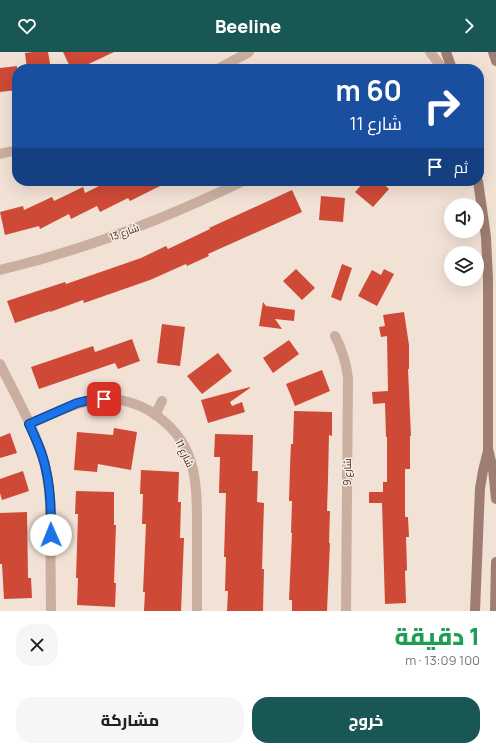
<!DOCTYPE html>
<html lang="ar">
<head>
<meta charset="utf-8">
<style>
	body { margin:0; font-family:Manrope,Cairo,sans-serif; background:#f6f6f6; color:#222; direction:rtl; height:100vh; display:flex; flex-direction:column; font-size:15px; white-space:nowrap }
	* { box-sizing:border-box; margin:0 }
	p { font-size:13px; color:#767676 }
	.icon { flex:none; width:22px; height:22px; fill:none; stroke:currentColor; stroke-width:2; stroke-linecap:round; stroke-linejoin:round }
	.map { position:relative; height:559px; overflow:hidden; direction:ltr }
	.side { display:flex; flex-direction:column; background:#fff; flex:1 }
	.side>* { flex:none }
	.guide { position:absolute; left:12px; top:12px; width:472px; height:122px; border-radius:16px; box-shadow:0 4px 16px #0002; direction:rtl; background:#1a4fa0; color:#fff; overflow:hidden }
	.fabs { position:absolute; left:444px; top:146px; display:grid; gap:8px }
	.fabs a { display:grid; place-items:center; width:40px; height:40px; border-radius:50%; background:#fff; box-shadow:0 4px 16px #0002; font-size:20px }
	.pin { position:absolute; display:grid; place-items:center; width:34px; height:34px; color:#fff; margin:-17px; border-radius:8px; box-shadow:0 2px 6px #0006 }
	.me { position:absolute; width:44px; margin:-22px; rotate:359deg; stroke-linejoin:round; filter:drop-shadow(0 0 3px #0008) }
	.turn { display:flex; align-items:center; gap:14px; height:84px; padding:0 16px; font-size:18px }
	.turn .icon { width:52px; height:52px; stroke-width:2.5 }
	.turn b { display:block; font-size:28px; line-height:34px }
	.then { display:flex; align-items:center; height:38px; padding:0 16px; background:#0003; gap:8px; font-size:15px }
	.round { display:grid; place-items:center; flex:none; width:42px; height:42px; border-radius:16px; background:#f6f6f6 }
	.summary { display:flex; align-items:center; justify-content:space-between; height:68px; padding:0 16px }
	h1 { font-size:24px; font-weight:800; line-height:30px; color:#1e9e55 }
	.button { display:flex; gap:8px; margin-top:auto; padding:8px 16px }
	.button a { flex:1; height:46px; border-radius:16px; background:#185754; color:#fff; font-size:16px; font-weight:800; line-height:46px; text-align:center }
	.button a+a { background:#f6f6f6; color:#222 }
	header { display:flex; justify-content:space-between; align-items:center; height:52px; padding:0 16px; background:#185754; color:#fff; font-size:18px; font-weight:800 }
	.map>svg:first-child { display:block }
</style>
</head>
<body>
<header><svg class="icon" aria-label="forward" viewBox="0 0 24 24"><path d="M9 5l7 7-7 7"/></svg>Beeline<svg class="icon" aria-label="heart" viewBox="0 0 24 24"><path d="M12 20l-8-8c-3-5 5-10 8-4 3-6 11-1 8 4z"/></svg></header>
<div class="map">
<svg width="496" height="559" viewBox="0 0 496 559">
	<rect width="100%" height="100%" fill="#f2e1d5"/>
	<g fill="#ce4a37">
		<polygon points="33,0 48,0 51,17 27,17 25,1"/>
		<polygon points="63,0 114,0 78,17 71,17"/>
		<polygon points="17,14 17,38 0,40 0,16"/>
		<polygon points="109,129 170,129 130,149 128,146 100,160 97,154 71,167 69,162 40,177 39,174 5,183 0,160 23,154 24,158 52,145 54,149 83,135 85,141"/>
		<polygon points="365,129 380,129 389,137 373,155 355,140"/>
		<polygon points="292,138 302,160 208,202 209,204 187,214 186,212 150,228 84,251 83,248 50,260 50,259 15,271 7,249 65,230 66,232 141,206 166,194 168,197 210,177 209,176"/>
		<polygon points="321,144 345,146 343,170 319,168"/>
		<polygon points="342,212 352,216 341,249 331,245"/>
		<polygon points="296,217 315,236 302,248 283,229"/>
		<polygon points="384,217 394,222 377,254 358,244 372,218 381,223"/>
		<polygon points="263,250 266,254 295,258 294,269 275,267 282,277 259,274"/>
		<polygon points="404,260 409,293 409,317 408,317 411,384 410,384 410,417 405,417 405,465 408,465 409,485 406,485 407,518 405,519 406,551 385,552 382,451 369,451 369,440 383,440 383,430 387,430 387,385 386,385 385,351 373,352 372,340 388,339 387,284 381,285 379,275 385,274 383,263"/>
		<polygon points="162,272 185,275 180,314 157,311"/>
		<polygon points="132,287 140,309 118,317 115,311 39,337 31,315 93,294 95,300"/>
		<polygon points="289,288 299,302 273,321 263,306"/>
		<polygon points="218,301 232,319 202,342 187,324"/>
		<polygon points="322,318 330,339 295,354 286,332"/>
		<polygon points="250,335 250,336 230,350 232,354 242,350 245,360 208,371 201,348"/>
		<polygon points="294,359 332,360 332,384 329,383 328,427 327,459 330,459 329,491 330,491 327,559 292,559 292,548 289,548 292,481 291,481 292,449 289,449 290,415 291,392 293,392"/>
		<polygon points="114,376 137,380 131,418 98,412 97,420 74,418 77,380 113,383"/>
		<polygon points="10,381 17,401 0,406 0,385"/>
		<polygon points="215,382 253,383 252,419 258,419 257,450 264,451 262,517 264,517 263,559 227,559 228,539 225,539 226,505 224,505 226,441 219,441 220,405 214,405"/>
		<polygon points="141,418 179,420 178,450 181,450 180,486 184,486 181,559 144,559 145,540 143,540 146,472 142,472 143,442 140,442"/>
		<polygon points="23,419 29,439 2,448 0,441 0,427"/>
		<polygon points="76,439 114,440 114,473 116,473 114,531 116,531 115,555 77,553 78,526 76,526 78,462 75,462"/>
		<polygon points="27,460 28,526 31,526 32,546 4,547 2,512 0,512 0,461"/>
	</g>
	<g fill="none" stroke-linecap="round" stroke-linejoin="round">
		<g stroke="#caafa0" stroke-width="10">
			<polyline points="430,0 443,17"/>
			<polyline points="218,17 249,0"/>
			<polyline points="0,102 17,98"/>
			<path d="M0 218C84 198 165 167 243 129"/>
			<path d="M335 284C342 297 346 310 348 326L346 559"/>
			<path d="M0 312C14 341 32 371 42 402 47 418 49 435 50 451L51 559"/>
			<polyline points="155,363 162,349"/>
			<path d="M29 372C49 364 68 353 89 349 108 344 130 348 148 358 199 388 197 431 197 483 197 508 197 534 197 559"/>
		</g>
		<g stroke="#9e7d72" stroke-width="10">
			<polyline points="446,0 452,17"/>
			<polyline points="493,0 496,9"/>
			<polyline points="478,129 486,185 488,227 488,397 493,417 496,447"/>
			<polyline points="475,559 480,436 483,419 488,399"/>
			<polyline points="495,559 496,510"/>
		</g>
	</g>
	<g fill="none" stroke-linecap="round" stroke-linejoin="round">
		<g stroke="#114b97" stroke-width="10">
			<path id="route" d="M51 483C51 462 51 440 46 418 43 402 36 387 29 372L77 351 90 348 104 347"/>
		</g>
		<use href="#route" stroke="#1a73e8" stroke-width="7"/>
	</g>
	<g text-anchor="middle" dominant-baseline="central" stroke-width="3" stroke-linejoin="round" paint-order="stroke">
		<g font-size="10" fill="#342724" stroke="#faebe1">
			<text transform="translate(124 180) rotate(-20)">شارع 13</text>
			<text transform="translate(185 401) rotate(65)">شارع 11</text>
			<text transform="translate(347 420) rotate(-90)">شارع 9</text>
		</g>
	</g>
</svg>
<div class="fabs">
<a><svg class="icon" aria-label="sound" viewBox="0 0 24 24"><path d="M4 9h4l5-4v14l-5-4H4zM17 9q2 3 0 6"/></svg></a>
<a><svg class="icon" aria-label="layers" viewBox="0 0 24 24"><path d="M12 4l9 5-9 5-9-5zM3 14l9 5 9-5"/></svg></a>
</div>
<div class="pin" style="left:104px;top:347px;background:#d93025"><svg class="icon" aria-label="arrive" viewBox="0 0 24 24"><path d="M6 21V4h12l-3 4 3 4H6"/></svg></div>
<svg class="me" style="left:51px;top:483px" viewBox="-20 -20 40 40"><circle r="19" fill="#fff"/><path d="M0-13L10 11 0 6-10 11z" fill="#1a73e8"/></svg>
<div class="guide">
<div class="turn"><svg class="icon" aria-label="right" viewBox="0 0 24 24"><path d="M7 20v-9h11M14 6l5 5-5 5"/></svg><div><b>60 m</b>شارع 11</div></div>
<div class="then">ثم<svg class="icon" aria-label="arrive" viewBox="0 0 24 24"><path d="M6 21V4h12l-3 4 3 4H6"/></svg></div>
</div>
</div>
<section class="side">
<div class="summary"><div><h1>1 دقيقة</h1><p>100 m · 13:09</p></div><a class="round"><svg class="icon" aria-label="close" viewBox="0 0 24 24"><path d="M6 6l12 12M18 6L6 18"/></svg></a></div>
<div class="button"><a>خروج</a><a>مشاركة</a></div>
</section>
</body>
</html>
